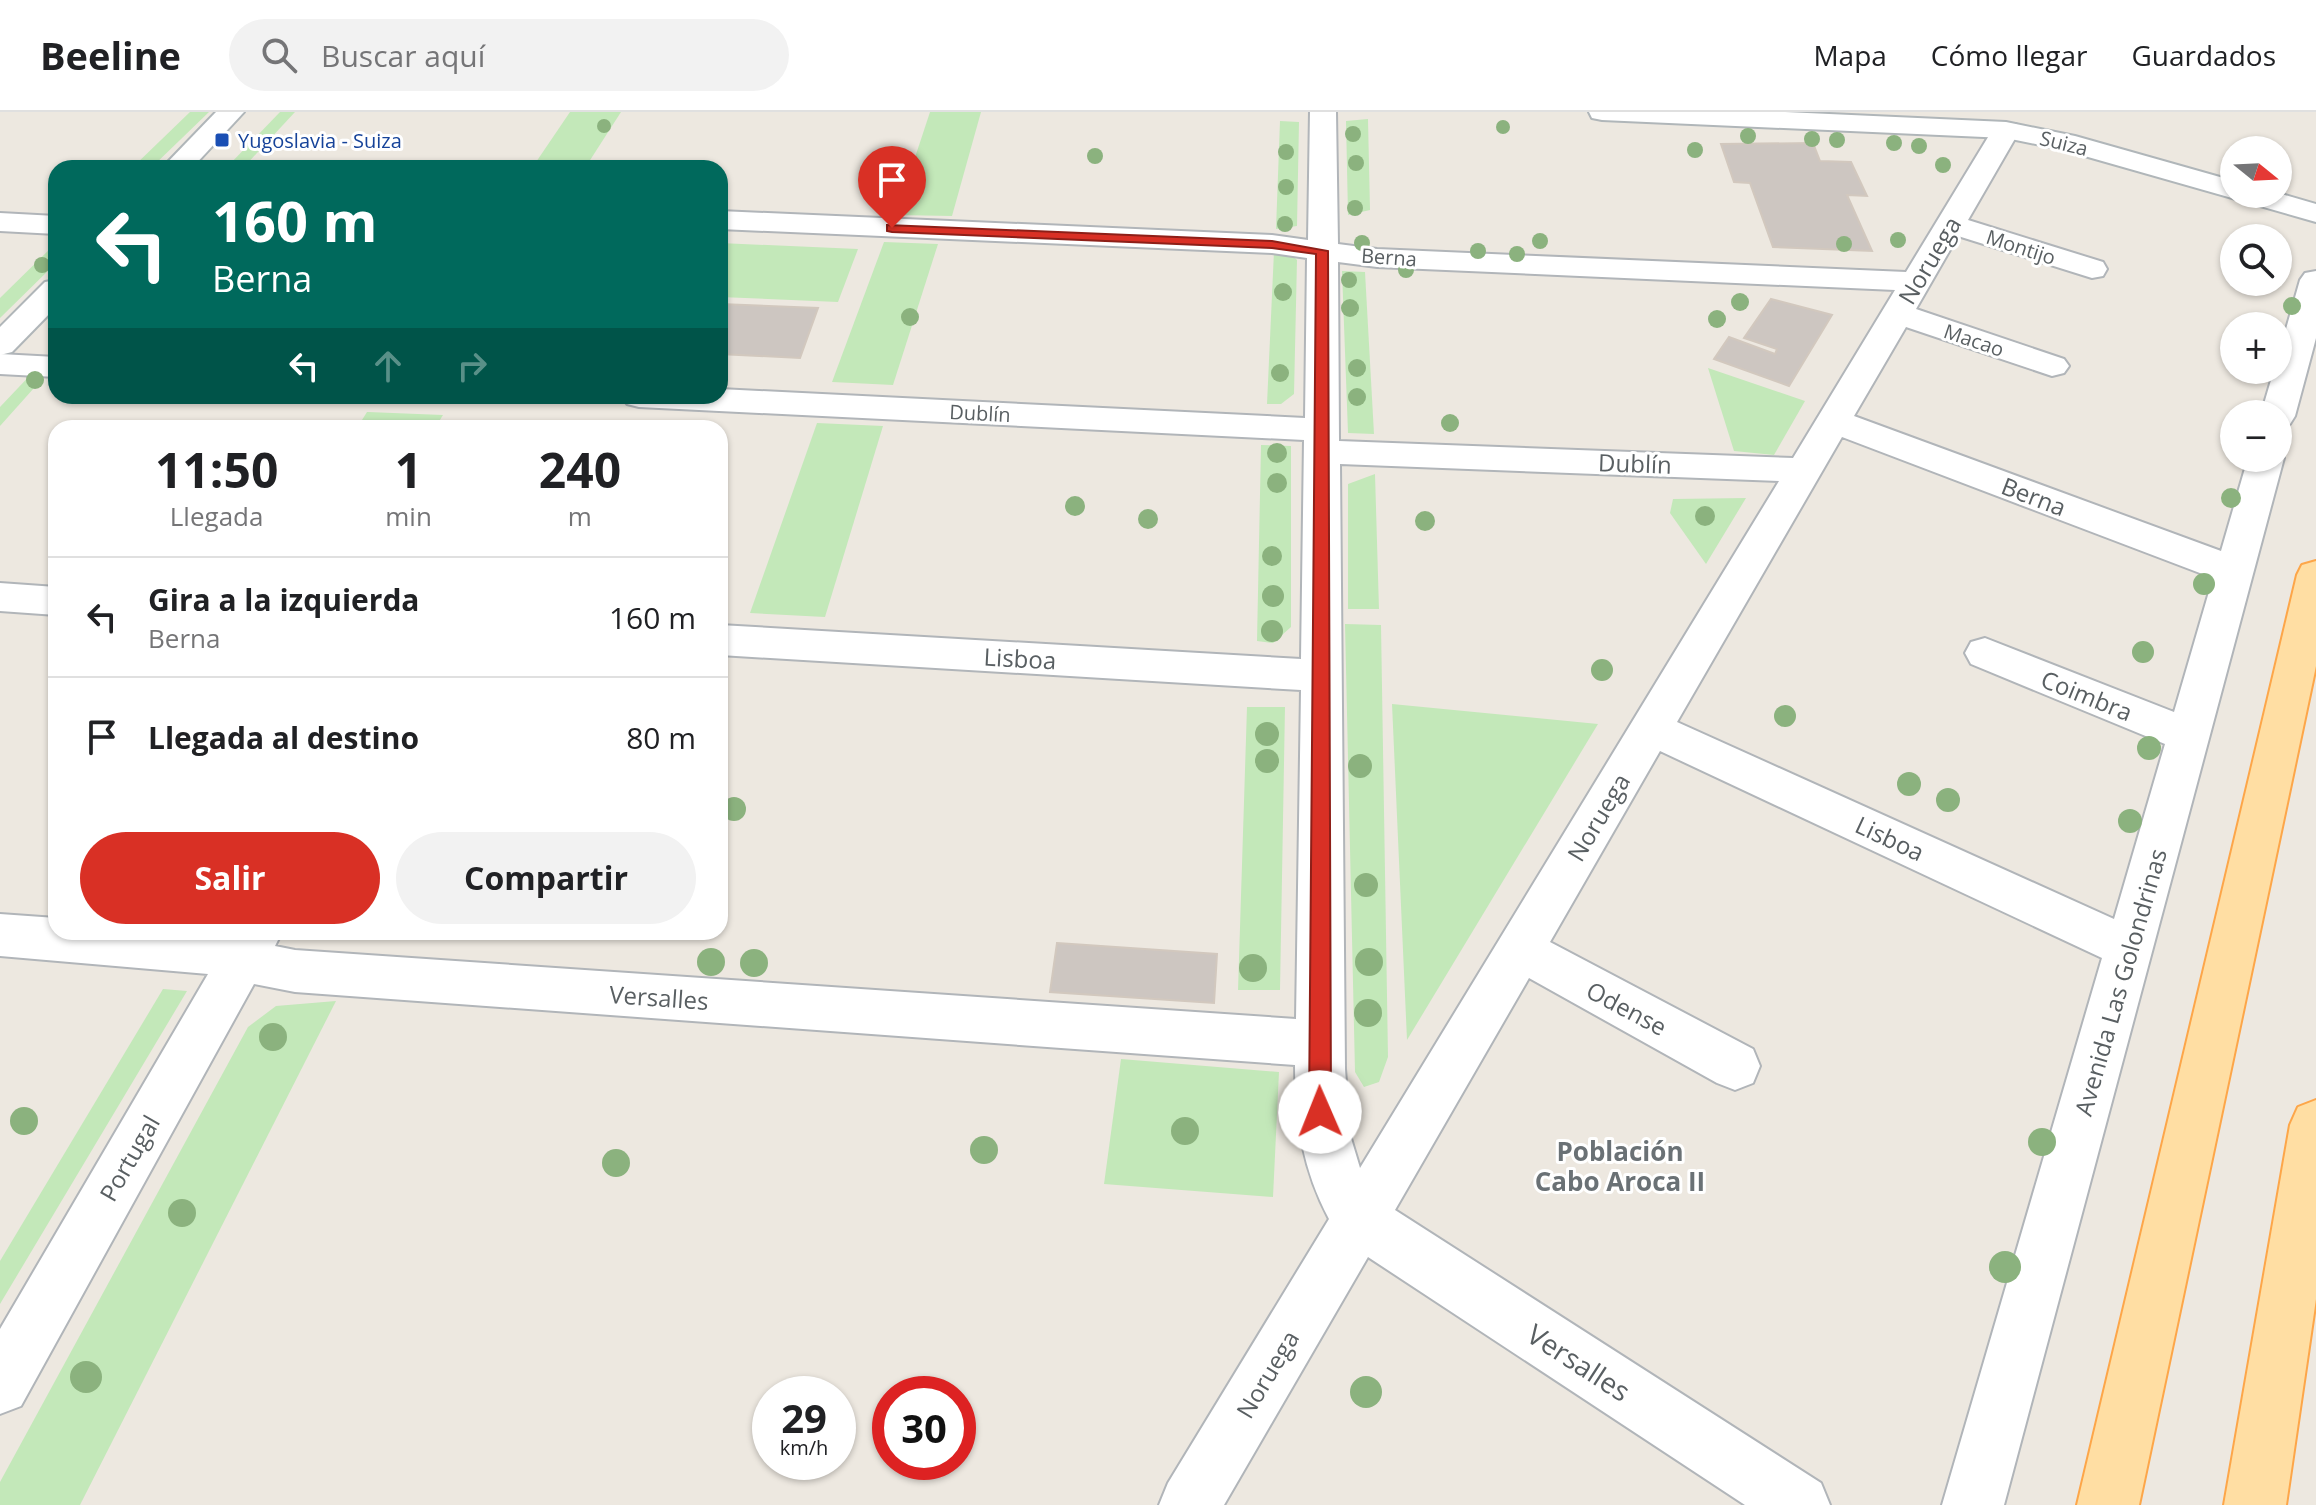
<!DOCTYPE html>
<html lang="es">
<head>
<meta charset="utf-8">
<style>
	body { margin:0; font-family:"Open Sans",sans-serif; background:#f2f2f2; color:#202124; height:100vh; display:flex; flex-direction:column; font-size:30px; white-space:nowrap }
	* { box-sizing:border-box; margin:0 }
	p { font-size:26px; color:#757577 }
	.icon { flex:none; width:44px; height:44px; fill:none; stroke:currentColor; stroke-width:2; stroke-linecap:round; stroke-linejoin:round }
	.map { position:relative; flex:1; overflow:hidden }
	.drawer { position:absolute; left:48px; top:308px; width:680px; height:520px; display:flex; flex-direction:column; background:#fff; border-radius:24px; box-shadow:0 2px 6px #0004 }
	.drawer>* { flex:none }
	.top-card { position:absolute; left:48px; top:48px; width:680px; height:244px; border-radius:24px; box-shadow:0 2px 6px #0004; background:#00695c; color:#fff; overflow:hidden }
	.needle { width:52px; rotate:108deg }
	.buttons { position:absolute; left:2220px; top:24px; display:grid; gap:16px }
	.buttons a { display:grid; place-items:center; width:72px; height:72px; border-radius:50%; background:#fff; box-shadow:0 2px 6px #0004; font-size:40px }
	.speed { position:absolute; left:752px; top:1264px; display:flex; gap:16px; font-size:40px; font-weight:700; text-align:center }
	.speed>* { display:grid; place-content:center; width:104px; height:104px; border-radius:50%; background:#fff; box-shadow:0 2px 6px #0004; line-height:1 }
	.speed small { font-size:20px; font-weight:400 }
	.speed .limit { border:12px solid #d22; background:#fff; color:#111 }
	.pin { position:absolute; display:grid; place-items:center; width:68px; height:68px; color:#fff; margin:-82px -34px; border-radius:50% 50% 50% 0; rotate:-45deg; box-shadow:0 0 8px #0007 }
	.pin .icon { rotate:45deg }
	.me { position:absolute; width:88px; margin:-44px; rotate:359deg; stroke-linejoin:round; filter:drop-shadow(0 0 6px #0008) }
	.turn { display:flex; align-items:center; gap:28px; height:168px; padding:0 32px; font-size:36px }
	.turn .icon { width:104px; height:104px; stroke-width:2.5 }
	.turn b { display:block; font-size:56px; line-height:68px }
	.lanes { display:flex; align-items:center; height:76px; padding:0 32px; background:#0003; justify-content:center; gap:40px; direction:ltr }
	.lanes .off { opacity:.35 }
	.eta { display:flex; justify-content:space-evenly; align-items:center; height:136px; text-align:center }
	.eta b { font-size:48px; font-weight:700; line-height:56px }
	.button { display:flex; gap:16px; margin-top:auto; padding:16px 32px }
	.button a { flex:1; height:92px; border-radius:48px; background:#d93025; color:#fff; font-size:32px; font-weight:700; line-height:92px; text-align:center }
	.button a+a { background:#f2f2f2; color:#202124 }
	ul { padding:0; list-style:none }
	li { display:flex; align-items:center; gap:24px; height:120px; padding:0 32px; border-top:2px solid #e0e0e0 }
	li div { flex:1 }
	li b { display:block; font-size:30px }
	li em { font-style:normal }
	header { display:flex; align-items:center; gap:48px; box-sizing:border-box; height:112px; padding:0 40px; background:#fff; border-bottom:2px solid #e0e0e0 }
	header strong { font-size:38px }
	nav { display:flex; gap:44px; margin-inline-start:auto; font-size:28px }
	.search { width:560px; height:72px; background:#f2f2f2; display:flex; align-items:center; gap:20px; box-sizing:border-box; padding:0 28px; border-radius:44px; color:#757577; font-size:30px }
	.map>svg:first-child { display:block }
</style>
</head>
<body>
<header>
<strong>Beeline</strong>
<div class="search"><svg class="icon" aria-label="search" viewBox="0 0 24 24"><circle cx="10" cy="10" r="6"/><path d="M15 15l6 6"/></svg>Buscar aquí</div>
<nav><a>Mapa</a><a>Cómo llegar</a><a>Guardados</a></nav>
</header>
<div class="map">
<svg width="2316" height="1393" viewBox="0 0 2316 1393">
	<rect width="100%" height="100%" fill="#ede8e0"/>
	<g fill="#c3e8b9">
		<polygon points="190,0 209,0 151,56 132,56"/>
		<polygon points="280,0 295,0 243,56 226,56"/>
		<polygon points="570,0 621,0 585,56 532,56"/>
		<polygon points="930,0 981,0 952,104 896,103"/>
		<polygon points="1368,7 1370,98 1348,103 1346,9"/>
		<polygon points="1280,9 1299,10 1297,114 1276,117"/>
		<polygon points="884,130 938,132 893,273 832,270"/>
		<polygon points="56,131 56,151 0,206 0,186"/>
		<polygon points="720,131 858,137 838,190 720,185"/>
		<polygon points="1274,139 1289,140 1297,148 1294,282 1281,292 1267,292"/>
		<polygon points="1342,159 1365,160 1374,322 1348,321"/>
		<polygon points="1708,256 1805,289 1774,343 1734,339"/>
		<polygon points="36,257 51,257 0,314 0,295"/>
		<polygon points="367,300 368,300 443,303 435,316 357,316"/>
		<polygon points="817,311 883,314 825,505 750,501"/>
		<polygon points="1261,333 1291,334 1291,515 1273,531 1257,529"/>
		<polygon points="1375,362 1379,497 1348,497 1348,372"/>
		<polygon points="1746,386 1706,452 1670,401 1673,387"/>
		<polygon points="1345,512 1381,513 1388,945 1379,970 1364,975 1355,960"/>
		<polygon points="1392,592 1598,612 1407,928"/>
		<polygon points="1247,595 1285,595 1280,878 1238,878"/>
		<polygon points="163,877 187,879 0,1192 0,1149"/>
		<polygon points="336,889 80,1393 0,1393 0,1370 248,915 276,894"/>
		<polygon points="1121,947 1279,960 1273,1085 1104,1072"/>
	</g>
	<g fill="#cdc6c1" stroke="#d2c8be" stroke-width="2">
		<polygon points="1813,31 1820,49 1851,50 1867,84 1847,83 1872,139 1773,135 1750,71 1734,70 1721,32"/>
		<polygon points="1771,187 1832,203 1789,274 1714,247 1729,225 1775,242 1777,237 1744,226"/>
		<polygon points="720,192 818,196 800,246 720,242"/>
		<polygon points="462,310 570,316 458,316"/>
		<polygon points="1057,831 1217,842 1214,891 1050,880"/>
	</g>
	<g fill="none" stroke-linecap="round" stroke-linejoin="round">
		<g stroke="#b1b5b9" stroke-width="4">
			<g id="street">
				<path d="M1310 0H1336L1338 132 1377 137 1906 160 1996 12H2016L2020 18 1968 108 2103 150 2107 157 2103 164 2092 166 1958 124 1916 197 2064 247 2069 254 2064 261 2052 264 1906 215 1854 304 2221 439 2248 346H2278V338L2284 346 2004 1393H1942L2102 846 1660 639 1550 830 1753 937 1760 954 1753 971 1735 978 1717 971 1529 866 1395 1098 1821 1371 1830 1393H1745L1368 1145 1224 1393H1159L1168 1371 1329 1107C1303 1058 1295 1009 1295 953L295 880 254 872 21 1294 0 1302V1217L208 862 0 844V802L56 806V820H209L230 824 233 820H282L275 834 295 838 1296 907 1301 578 720 543V513L1301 547 1304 328 639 295 627 292 622 284H720V277L1305 306 1307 146 1272 141 720 117V99L1272 123 1308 128ZM1338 150 1377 155 1895 178 1793 346 1339 329ZM1842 325 2213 466 2174 600 1985 526 1971 530 1965 541 1971 552 2165 632 2114 807 1677 610ZM1340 352 1779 369 1360 1056 1350 1023 1345 957Z"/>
				<polygon points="0,101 56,104 56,122 0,119"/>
				<polygon points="2316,159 2316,226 2295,304 2290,312 2278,315 2278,302 2261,302 2274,258 2278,258 2278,245 2300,168 2305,161"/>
				<polygon points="0,242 56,245 56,265 0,262"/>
				<polygon points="0,471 56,475 56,503 0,499"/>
			</g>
		</g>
		<g stroke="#b0b6b9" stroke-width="4">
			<g id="secondary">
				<polygon points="216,0 244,0 192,56 162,56"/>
				<polygon points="1589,0 1785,0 2006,10 2075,24 2234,69 2234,82 2278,81 2316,92 2316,110 2060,37 2006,26 1602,8 1592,6"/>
				<polygon points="56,168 56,195 12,240 0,243 0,215 45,170"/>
			</g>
		</g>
		<g stroke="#fda649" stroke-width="4">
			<g id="primary">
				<polygon points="2316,449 2316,554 2139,1393 2077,1393 2297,463 2302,453"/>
				<polygon points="2316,988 2316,1187 2286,1393 2224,1393 2290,1013 2298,995"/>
			</g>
		</g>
		<use href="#street" fill="#fff" fill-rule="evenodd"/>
		<use href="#secondary" fill="#fff" fill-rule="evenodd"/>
		<use href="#primary" fill="#ffdea3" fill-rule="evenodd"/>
	</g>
	<g fill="#8bb27e">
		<circle cx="604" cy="14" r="7"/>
		<circle cx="1503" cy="15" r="7"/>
		<circle cx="1353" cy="22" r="8"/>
		<circle cx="1748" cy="24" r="8"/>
		<circle cx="1812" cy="27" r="8"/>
		<circle cx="1837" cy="28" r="8"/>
		<circle cx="1894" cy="31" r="8"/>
		<circle cx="1919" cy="34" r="8"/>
		<circle cx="1695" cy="38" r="8"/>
		<circle cx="1286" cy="40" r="8"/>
		<circle cx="1095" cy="44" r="8"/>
		<circle cx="1356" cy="51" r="8"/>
		<circle cx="1943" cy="53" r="8"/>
		<circle cx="1286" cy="75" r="8"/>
		<circle cx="1355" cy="96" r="8"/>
		<circle cx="1285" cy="112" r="8"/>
		<circle cx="1898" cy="128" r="8"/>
		<circle cx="1540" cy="129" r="8"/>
		<circle cx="1362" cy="131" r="8"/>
		<circle cx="1844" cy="132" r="8"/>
		<circle cx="1478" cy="139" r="8"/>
		<circle cx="1517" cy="142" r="8"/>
		<circle cx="42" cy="153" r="8"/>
		<circle cx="1406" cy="158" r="8"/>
		<circle cx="1349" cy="168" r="8"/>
		<circle cx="1283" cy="180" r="9"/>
		<circle cx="1740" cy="190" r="9"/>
		<circle cx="2292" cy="194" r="9"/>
		<circle cx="1350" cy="196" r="9"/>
		<circle cx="910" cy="205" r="9"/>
		<circle cx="1717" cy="207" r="9"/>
		<circle cx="1357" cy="256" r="9"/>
		<circle cx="1280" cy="261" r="9"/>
		<circle cx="35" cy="268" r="9"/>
		<circle cx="1357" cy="285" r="9"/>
		<circle cx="1450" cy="311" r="9"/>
		<circle cx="1277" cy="341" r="10"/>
		<circle cx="1277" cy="371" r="10"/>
		<circle cx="2231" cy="386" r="10"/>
		<circle cx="1075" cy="394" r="10"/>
		<circle cx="1705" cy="404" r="10"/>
		<circle cx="1148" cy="407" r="10"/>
		<circle cx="1425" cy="409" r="10"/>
		<circle cx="1272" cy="444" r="10"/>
		<circle cx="2204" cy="472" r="11"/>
		<circle cx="1273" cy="484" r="11"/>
		<circle cx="1272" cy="519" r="11"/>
		<circle cx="2143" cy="540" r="11"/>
		<circle cx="1602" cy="558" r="11"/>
		<circle cx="1785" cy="604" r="11"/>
		<circle cx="1267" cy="622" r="12"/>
		<circle cx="2149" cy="636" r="12"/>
		<circle cx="1267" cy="649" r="12"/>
		<circle cx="1360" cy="654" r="12"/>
		<circle cx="1909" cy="672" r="12"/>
		<circle cx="1948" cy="688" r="12"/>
		<circle cx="734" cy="697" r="12"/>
		<circle cx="2130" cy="709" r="12"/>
		<circle cx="1366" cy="773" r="12"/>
		<circle cx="711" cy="850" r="14"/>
		<circle cx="1369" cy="850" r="14"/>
		<circle cx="754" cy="851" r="14"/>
		<circle cx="1253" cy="856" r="14"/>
		<circle cx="1368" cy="901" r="14"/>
		<circle cx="273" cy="925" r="14"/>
		<circle cx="24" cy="1009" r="14"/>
		<circle cx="1185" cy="1019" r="14"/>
		<circle cx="2042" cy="1030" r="14"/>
		<circle cx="984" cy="1038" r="14"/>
		<circle cx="616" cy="1051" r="14"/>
		<circle cx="182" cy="1101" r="14"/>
		<circle cx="2005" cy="1155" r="16"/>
		<circle cx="86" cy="1265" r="16"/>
		<circle cx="1366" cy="1280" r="16"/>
	</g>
	<polygon fill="#d93025" stroke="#8d1f18" stroke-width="2" points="887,113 1272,129 1328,139 1331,1000 1328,1008 1320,1011 1312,1008 1309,1000 1316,142 1272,136 892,120 887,119"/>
	<rect fill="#1a4fb4" stroke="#fff" stroke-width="3" x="214" y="20" width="16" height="16" rx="4"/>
	<g text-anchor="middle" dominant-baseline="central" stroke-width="6" stroke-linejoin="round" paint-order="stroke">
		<g font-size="20" fill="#164399" stroke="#fff" text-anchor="start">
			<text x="238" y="28">Yugoslavia - Suiza</text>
		</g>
		<g font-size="20" fill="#595f62" stroke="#fff">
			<text transform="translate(2064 31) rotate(14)">Suiza</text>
			<text transform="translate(2021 135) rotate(18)">Montijo</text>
			<text transform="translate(1389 145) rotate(4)">Berna</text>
			<text transform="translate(1974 228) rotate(19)">Macao</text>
			<text transform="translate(980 301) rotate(3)">Dublín</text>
		</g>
		<g font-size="24" fill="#595f62" stroke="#fff">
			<text transform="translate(1929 148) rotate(-59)">Noruega</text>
			<text transform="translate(1635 351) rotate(2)">Dublín</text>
			<text transform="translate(2034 384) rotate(21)">Berna</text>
			<text transform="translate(1020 546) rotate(3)">Lisboa</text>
			<text transform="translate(2087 583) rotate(22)">Coimbra</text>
			<text transform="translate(1598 705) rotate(-59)">Noruega</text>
			<text transform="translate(1890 726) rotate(25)">Lisboa</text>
			<text transform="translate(2120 870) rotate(-74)">Avenida Las Golondrinas</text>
			<text transform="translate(659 885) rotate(4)">Versalles</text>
			<text transform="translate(1627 896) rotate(28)">Odense</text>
			<text transform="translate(129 1046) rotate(-60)">Portugal</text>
			<text transform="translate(1267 1262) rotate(-59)">Noruega</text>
		</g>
		<g font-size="26" font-weight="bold" fill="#6a7175" stroke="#fff">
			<text x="1620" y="1039">Población<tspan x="1620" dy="30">Cabo Aroca II</tspan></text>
		</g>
		<g font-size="28" fill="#595f62" stroke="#fff">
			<text transform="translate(1579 1250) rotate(33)">Versalles</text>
		</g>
	</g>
</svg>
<div class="buttons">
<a><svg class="needle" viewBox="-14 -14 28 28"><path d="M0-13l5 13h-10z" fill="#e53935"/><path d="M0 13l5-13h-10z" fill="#757577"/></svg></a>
<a><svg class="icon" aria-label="search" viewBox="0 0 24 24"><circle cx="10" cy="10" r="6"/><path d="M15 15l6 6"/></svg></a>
<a>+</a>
<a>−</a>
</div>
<div class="speed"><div>29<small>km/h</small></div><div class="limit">30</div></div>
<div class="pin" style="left:892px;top:116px;background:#d93025"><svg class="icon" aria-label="arrive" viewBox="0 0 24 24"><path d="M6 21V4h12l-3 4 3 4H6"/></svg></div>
<svg class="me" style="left:1320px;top:1000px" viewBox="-20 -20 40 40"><circle r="19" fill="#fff"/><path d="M0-13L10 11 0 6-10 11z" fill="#d93025"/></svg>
<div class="top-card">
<div class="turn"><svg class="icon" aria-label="left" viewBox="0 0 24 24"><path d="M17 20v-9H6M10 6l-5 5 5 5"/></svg><div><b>160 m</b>Berna</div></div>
<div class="lanes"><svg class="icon" aria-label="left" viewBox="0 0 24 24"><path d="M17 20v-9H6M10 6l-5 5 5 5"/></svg><svg class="icon off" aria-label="ahead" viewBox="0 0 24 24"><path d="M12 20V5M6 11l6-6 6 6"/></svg><svg class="icon off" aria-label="right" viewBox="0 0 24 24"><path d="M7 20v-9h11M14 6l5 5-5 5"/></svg></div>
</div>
<section class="drawer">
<div class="eta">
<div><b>11:50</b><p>Llegada</p></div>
<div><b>1</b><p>min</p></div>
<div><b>240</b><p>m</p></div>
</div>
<ul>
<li><svg class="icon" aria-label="left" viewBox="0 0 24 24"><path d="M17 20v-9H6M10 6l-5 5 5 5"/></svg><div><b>Gira a la izquierda</b><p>Berna</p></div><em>160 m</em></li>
<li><svg class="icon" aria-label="arrive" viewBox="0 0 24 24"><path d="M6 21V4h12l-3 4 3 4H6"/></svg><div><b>Llegada al destino</b></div><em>80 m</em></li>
</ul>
<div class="button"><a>Salir</a><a>Compartir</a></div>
</section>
</div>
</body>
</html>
